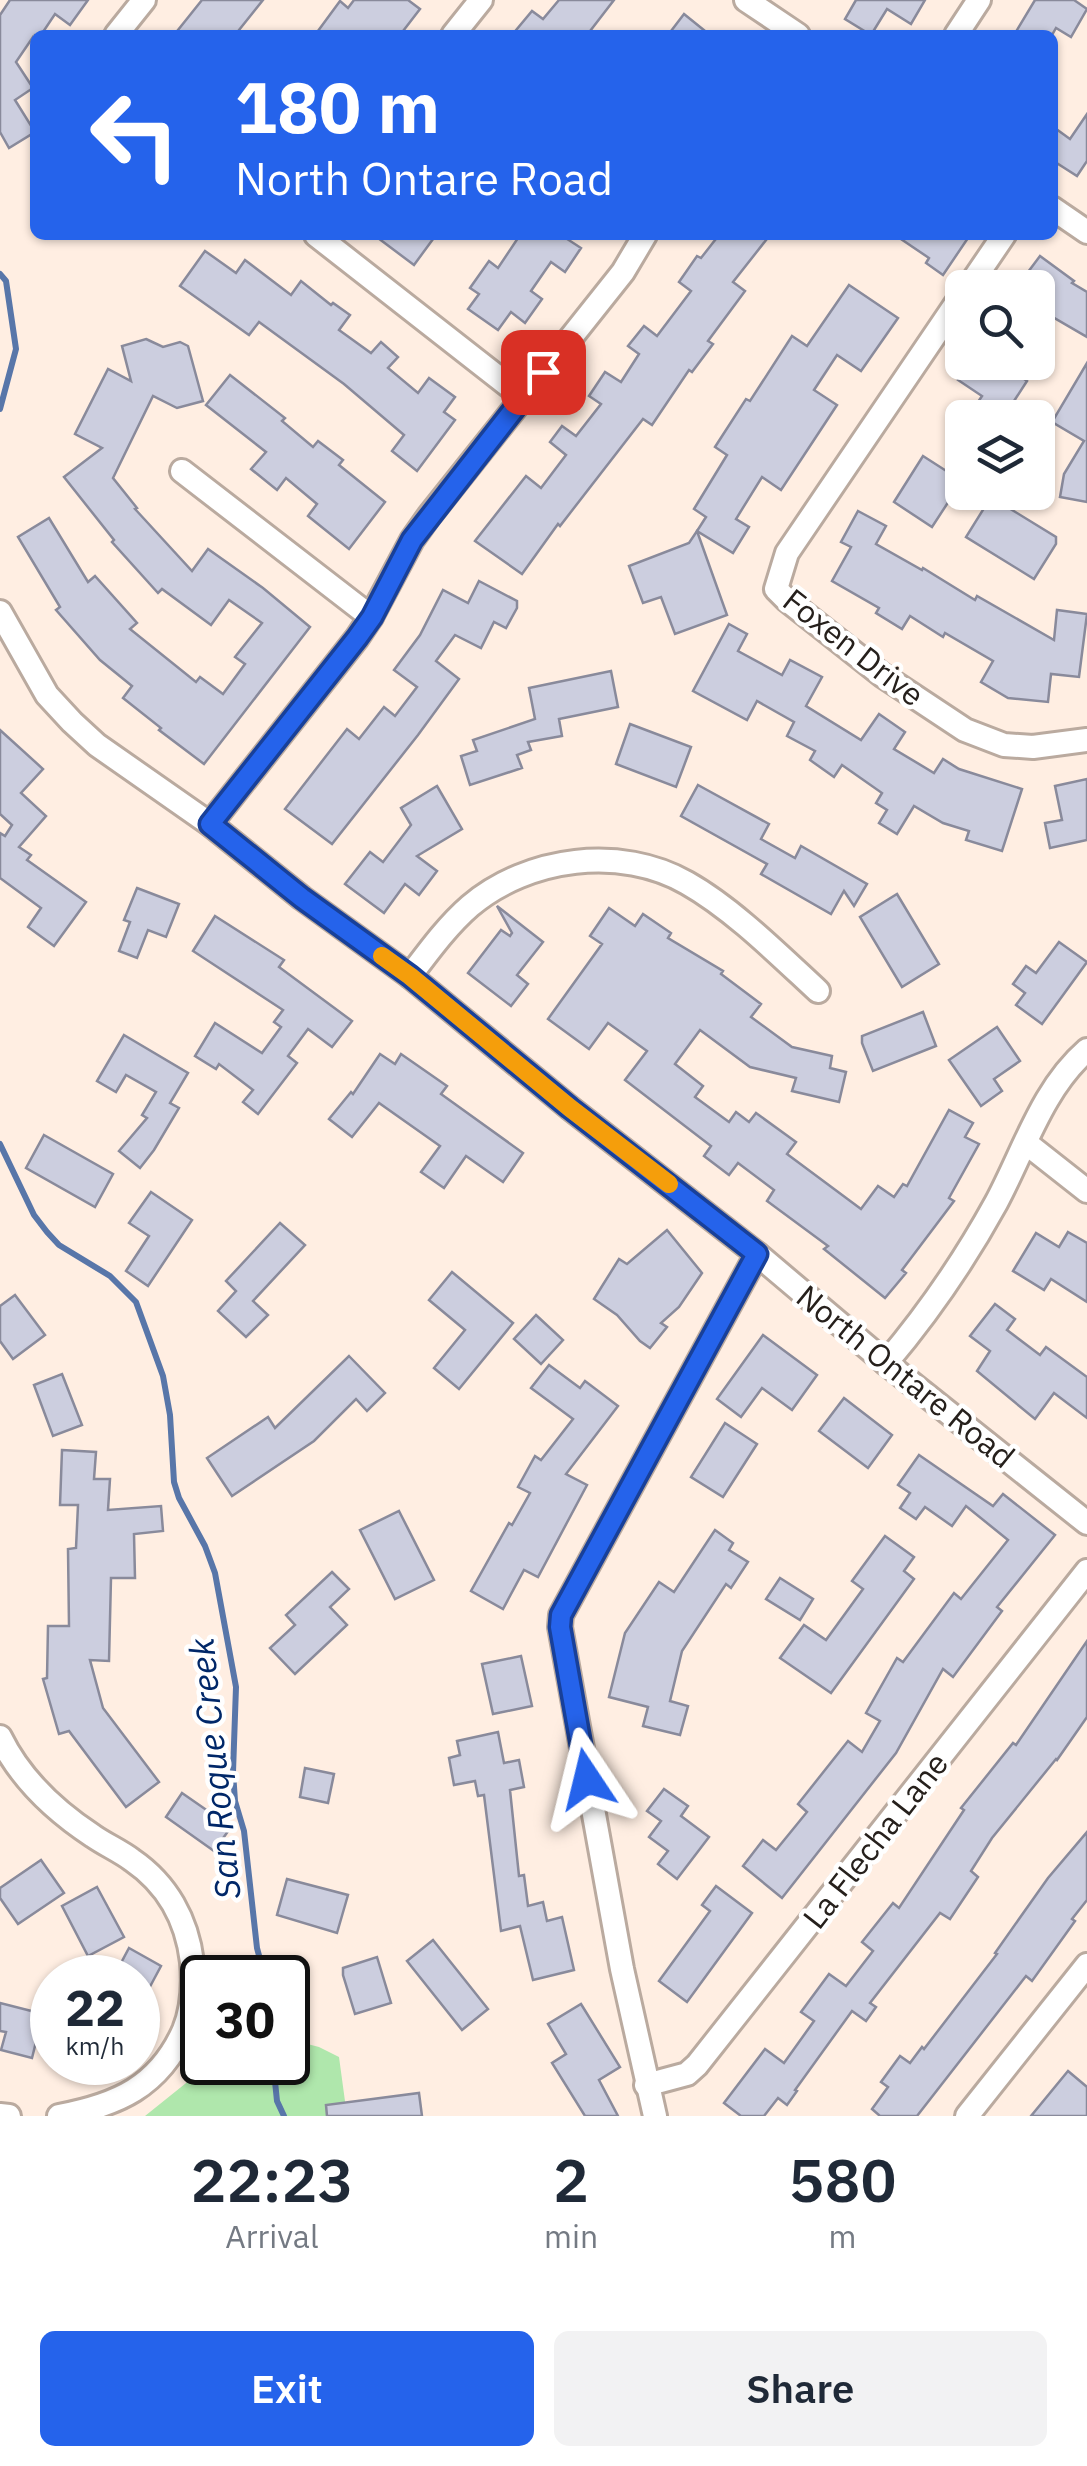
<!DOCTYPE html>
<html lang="en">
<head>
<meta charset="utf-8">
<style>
	body { margin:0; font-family:"IBM Plex Sans",sans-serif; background:#f2f2f3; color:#1f2937; height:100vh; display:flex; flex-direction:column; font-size:38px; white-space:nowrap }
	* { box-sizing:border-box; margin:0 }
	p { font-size:32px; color:#747a83 }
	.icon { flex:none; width:55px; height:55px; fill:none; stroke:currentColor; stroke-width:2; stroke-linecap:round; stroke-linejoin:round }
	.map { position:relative; height:2116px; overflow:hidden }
	.drawer { display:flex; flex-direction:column; background:#fff; flex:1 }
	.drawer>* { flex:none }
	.top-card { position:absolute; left:30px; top:30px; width:1028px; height:210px; border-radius:15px; box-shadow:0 2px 8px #0004; background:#2563eb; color:#fff; overflow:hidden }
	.tools { position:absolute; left:945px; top:270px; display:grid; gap:20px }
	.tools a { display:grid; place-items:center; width:110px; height:110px; border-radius:15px; background:#fff; box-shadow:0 2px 8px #0004; font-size:50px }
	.speed { position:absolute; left:30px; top:1955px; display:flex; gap:20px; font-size:50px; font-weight:700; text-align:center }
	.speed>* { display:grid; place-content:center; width:130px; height:130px; border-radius:50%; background:#fff; box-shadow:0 2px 8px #0004; line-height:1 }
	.speed small { font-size:25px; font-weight:400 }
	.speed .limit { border:5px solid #111; border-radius:15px; background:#fff; color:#111 }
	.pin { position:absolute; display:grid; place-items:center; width:85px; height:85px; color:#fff; margin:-42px; border-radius:20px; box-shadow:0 5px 15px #0006 }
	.me { position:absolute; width:110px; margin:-55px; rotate:350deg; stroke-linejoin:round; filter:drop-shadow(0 0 8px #0008) }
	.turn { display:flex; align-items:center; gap:35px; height:210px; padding:0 40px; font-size:45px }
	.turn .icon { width:130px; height:130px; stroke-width:2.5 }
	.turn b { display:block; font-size:70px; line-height:85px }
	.eta { display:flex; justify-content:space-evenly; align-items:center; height:170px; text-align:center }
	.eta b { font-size:60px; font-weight:600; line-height:70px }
	.cta { display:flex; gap:20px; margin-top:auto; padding:20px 40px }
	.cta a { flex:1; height:115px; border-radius:15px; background:#2563eb; color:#fff; font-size:40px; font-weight:600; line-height:115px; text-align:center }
	.cta a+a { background:#f2f2f3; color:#1f2937 }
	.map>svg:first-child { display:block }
</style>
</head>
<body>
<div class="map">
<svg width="1087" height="2116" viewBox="0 0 1087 2116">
	<rect width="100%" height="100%" fill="#ffeee2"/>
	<polygon fill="#afe7ac" points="288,2039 319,2047 339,2057 347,2116 145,2116 211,2063 288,2062"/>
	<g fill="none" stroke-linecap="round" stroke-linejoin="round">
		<g stroke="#5876a9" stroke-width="6">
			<polyline points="0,274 6,281 16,349 0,409"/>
			<polyline points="0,1144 34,1215 47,1232 59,1245 110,1276 136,1302 163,1376 170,1415 174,1482 179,1498 205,1546 215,1573 236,1687 233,1772 235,1801 244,1831 257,1948 265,1978"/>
			<polyline points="273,2062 277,2101 284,2116"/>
		</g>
	</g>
	<g fill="#cccedf" stroke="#898a9b" stroke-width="2.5">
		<polygon points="10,0 88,0 70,25 55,14 41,35 35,35 35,39 33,37 16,62 33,88 15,100 35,132 9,148 0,132 0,15"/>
		<polygon points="202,0 263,0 235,35 174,35"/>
		<polygon points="354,0 408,0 420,9 400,35 315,35 340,1 348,8"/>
		<polygon points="559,0 614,0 587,35 512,35 532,11 543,19"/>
		<polygon points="856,0 925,0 911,24 887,9 871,35 845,19"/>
		<polygon points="1035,0 1074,0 1087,9 1071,37 1056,28 1052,35 1014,35"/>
		<polygon points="684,14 710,35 668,35"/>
		<polygon points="1087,114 1087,161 1077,176 1052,160 1052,126 1070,139"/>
		<polygon points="374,235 436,235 414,265"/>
		<polygon points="520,235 561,235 581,248 565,272 551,262 531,291 542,299 525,323 511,312 498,330 468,309 479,294 470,288 489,261 498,268"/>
		<polygon points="719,235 770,235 733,282 745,291 708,341 713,344 692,372 689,370 652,425 643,419 560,526 558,524 522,574 475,541 526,476 541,488 566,455 550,442 562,426 576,436 601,404 589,396 605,372 621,382 639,354 628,346 644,326 657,336 691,291 679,282 697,256 701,258"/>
		<polygon points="895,235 970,235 943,275 926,263 929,258"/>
		<polygon points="205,251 236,273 245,260 291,295 301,281 331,305 333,303 350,315 339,330 371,353 381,342 398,357 388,368 418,393 429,378 455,397 444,412 455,420 417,471 392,451 404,435 344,384 259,322 249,335 180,286"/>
		<polygon points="1040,256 1074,281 1072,283 1087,292 1087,337 1049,315 1038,330 1038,288 1016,288"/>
		<polygon points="849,285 898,318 861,371 837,355 814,390 837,405 781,490 762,477 736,519 749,527 733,553 697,531 706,517 694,509 727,455 715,447 746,399 750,401 792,336 807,346"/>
		<polygon points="146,339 163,347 180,342 188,346 203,401 177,408 153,396 113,478 137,508 135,509 192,571 208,549 263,588 310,627 204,764 159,730 161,728 123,698 132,686 100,660 56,610 60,607 18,537 49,518 88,582 95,576 137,623 130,629 196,682 200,677 223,694 245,664 235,657 262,623 229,600 211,625 162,589 158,593 112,542 114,540 64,477 102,448 75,434 108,369 131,381 122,346"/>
		<polygon points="970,362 999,362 1027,381 1003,418 982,418 972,411 982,396 958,380"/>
		<polygon points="1087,363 1087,502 1060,497 1064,474 1084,441 1052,422"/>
		<polygon points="230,375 285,418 282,421 313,447 318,441 343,460 339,465 385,502 349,549 308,516 317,504 286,478 277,490 251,469 266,452 206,405"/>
		<polygon points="923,456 962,481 932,527 894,502"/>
		<polygon points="991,497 1056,537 1056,544 1034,579 966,537"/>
		<polygon points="858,511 886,526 876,544 922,570 923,568 975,600 977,596 1054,640 1057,610 1087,614 1079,677 1051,674 1048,702 1008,698 981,682 993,661 945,633 943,637 910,616 902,629 876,613 879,608 832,581 851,547 841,542"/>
		<polygon points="697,531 727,615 675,634 661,597 643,603 629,566 689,543"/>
		<polygon points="479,581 517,601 517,608 506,628 494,622 481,648 455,635 436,661 459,679 418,735 332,844 285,809 347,729 359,739 384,707 395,716 417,687 394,670 420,635 443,590 468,603"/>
		<polygon points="729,624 747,634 738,651 782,675 790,660 822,677 806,706 861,740 879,714 905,732 894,749 934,773 943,759 959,769 1022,789 1002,851 966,840 969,831 943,823 914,806 897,834 879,823 887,810 876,803 882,793 842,765 834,777 810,760 815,751 787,736 794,722 757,701 747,720 693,691"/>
		<polygon points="611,671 618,707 559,719 562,736 528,742 531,750 517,755 522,768 470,785 461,756 477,751 473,740 535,719 529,688"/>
		<polygon points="630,724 691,747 676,787 616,764"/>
		<polygon points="0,730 43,769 21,793 46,816 19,847 31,855 27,860 86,902 54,946 28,927 41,908 0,878 0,833 5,836 12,825 0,814"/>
		<polygon points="1087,779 1087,840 1050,848 1045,823 1062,820 1055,786"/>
		<polygon points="698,785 769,824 761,839 795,858 801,846 867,884 854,906 844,891 831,914 761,874 767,864 681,816"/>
		<polygon points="437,786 462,829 417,856 437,871 419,895 405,884 384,913 345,884 370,852 383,862 411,825 401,808"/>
		<polygon points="137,888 179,904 166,937 148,930 137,958 119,951 130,922 124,920"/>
		<polygon points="897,894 939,964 902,987 860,917"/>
		<polygon points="497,906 543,942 517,975 528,984 511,1006 468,973 501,930 510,936 512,933"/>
		<polygon points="609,908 635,926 643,914 671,933 668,938 723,971 721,974 761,1004 751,1017 792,1047 832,1056 830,1068 846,1072 839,1102 792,1091 796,1078 750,1067 700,1030 675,1064 703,1086 695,1097 729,1122 736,1112 749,1122 756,1113 796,1142 787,1154 861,1209 878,1186 894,1197 903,1184 907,1186 949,1110 973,1123 965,1137 979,1144 949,1198 954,1201 902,1270 906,1273 885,1298 824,1249 828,1246 767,1201 774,1190 738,1163 729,1175 704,1156 711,1146 625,1080 647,1051 608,1023 589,1049 548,1019 602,944 590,936"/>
		<polygon points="215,916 284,960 279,967 352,1021 332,1047 308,1029 288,1056 297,1063 258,1114 243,1102 253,1090 219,1064 216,1069 195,1056 215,1023 262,1053 281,1027 274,1022 283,1010 193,951"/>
		<polygon points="1059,942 1087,962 1042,1024 1016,1005 1025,993 1013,984 1026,966 1036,973"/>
		<polygon points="923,1012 936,1046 873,1071 862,1043 862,1036"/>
		<polygon points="997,1027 1020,1061 994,1079 1002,1091 981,1106 949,1060"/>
		<polygon points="124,1035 188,1073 170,1103 179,1108 154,1150 140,1168 119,1151 147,1118 142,1115 156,1092 126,1075 116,1092 97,1081"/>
		<polygon points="380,1054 395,1064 401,1054 447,1086 441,1094 523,1153 503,1182 466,1156 444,1188 421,1172 440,1146 379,1103 352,1137 329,1119 351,1092 353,1094"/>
		<polygon points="44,1135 113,1174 95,1207 26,1168"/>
		<polygon points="151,1192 192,1220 148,1286 126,1271 149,1236 129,1223"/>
		<polygon points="280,1223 305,1245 253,1301 268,1315 246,1337 218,1311 236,1291 226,1281"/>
		<polygon points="667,1230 702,1273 679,1307 661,1323 667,1327 650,1348 640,1341 617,1315 594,1299 619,1259 627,1264"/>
		<polygon points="1068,1232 1087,1243 1087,1302 1051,1279 1044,1290 1013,1271 1036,1233 1059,1247"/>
		<polygon points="452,1272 513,1323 459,1389 434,1368 465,1330 429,1300"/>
		<polygon points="15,1295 45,1335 13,1359 0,1341 0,1306"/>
		<polygon points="995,1304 1015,1319 1007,1330 1040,1355 1046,1347 1087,1377 1087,1418 1054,1393 1035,1419 977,1371 990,1351 970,1336"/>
		<polygon points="536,1315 563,1340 541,1364 514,1339"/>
		<polygon points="763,1335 817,1375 792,1410 762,1388 741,1417 717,1399"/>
		<polygon points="349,1356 385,1393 367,1411 356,1399 314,1441 232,1496 207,1458 268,1417 275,1428"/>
		<polygon points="549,1365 580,1388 585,1381 618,1406 566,1474 587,1485 538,1577 524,1570 503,1609 471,1591 509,1523 512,1525 530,1493 518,1487 535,1456 541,1460 573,1419 531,1388"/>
		<polygon points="62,1374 82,1425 53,1436 34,1385"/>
		<polygon points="844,1398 892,1435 868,1468 819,1431"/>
		<polygon points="725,1423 757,1444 723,1497 691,1477"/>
		<polygon points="62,1450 96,1452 94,1479 110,1479 108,1510 161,1506 163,1531 134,1534 135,1578 111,1578 109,1661 90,1660 103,1708 159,1782 126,1807 69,1731 59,1734 43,1679 47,1678 48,1626 69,1626 68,1549 76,1548 78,1505 60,1505"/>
		<polygon points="919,1455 993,1506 1003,1494 1055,1535 997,1607 1002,1611 953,1677 943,1669 896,1753 782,1898 743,1866 763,1840 776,1850 807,1812 798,1804 848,1741 862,1752 880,1721 866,1713 897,1658 903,1662 954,1593 961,1599 1008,1540 966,1506 952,1526 925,1507 916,1519 900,1508 910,1493 898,1485"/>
		<polygon points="399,1511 434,1580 395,1599 360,1530"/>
		<polygon points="715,1530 733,1543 729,1550 748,1562 731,1588 726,1584 682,1651 670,1701 688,1706 680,1735 643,1726 648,1707 609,1697 625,1633 659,1582 674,1592"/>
		<polygon points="885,1536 914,1557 904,1571 914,1579 831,1693 780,1658 804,1625 826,1640 863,1589 852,1581"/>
		<polygon points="332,1572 349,1589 330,1607 347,1625 295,1674 270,1648 295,1625 286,1615"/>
		<polygon points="780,1578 813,1599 800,1620 766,1599"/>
		<polygon points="1087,1641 1087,1717 1057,1760 1056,1759 992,1838 971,1871 978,1877 950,1919 940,1913 870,2003 876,2007 866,2021 852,2011 795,2090 797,2091 787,2105 778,2098 764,2116 741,2116 724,2103 765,2049 784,2063 814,2021 801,2012 829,1974 846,1986 873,1951 862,1942 893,1903 899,1908 964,1810 961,1808 1013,1743 1016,1745"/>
		<polygon points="521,1656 532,1706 493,1714 482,1664"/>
		<polygon points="498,1732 504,1763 519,1760 524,1787 510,1790 519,1876 524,1875 528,1906 543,1902 547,1921 562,1917 574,1970 533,1980 520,1926 501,1931 484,1795 478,1796 475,1781 454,1785 449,1758 460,1755 457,1741"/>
		<polygon points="305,1768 334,1774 328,1803 300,1797"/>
		<polygon points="664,1789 688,1806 681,1816 709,1837 677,1879 658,1864 668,1851 649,1837 661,1821 647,1811"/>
		<polygon points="182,1793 231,1827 214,1851 166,1817"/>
		<polygon points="1087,1832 1087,1900 1072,1919 1075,1921 1032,1981 1026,1976 917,2116 880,2116 872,2109 888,2087 881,2082 900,2056 910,2063 922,2047 924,2049 997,1954 995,1953 1048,1878"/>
		<polygon points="41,1860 64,1893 18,1924 0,1898 0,1888"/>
		<polygon points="287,1879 348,1895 337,1933 277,1915"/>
		<polygon points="716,1886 752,1913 687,2002 659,1981 710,1911 702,1905"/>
		<polygon points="97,1887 124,1937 88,1956 62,1906"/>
		<polygon points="433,1940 488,2009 462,2030 407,1961"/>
		<polygon points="129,1948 161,1966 138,2009 138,1978 113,1978"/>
		<polygon points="377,1957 391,2003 355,2014 343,1975 343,1968"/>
		<polygon points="0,2003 43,2014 32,2058 1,2050 6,2032 0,2031"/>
		<polygon points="581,2004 620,2067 599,2080 618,2116 585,2116 552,2063 566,2054 548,2024"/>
		<polygon points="1068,2071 1087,2087 1087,2116 1031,2116"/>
		<polygon points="419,2093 422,2116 327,2116 326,2105"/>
	</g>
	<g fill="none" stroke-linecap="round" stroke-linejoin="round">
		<g stroke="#baaa9f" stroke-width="28">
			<g id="street">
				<polyline points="746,0 798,35"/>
				<polyline points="116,35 144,0"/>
				<polyline points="453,35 481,0"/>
				<polyline points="956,35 979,0"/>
				<polyline points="1052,208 1087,232"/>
				<polyline points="316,235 523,397"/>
				<polyline points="968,288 1004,235"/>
				<polyline points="962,295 787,553 776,589 787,600 882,675 965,730 1004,745 1033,747 1087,740"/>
				<polyline points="182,471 371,617"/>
				<polyline points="0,612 47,695 72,722 97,745 210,824 302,898 410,976 570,1108 757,1254 886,1363 1087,1523"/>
				<polyline points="210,824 357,638 371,617 412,540 429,516 623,272 645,235"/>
				<path d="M410 976C429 951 447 926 470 906 528 857 621 845 687 883 733 909 779 955 818 991"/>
				<polyline points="1026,1143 1087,1191"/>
				<path d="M886 1363C930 1311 963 1263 996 1203 1024 1151 1042 1089 1087 1050"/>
				<path d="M0 1737C20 1778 55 1811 93 1836 106 1845 120 1851 132 1860 167 1884 187 1920 192 1962 194 1985 193 2008 184 2030 159 2087 117 2105 59 2116"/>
				<polyline points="646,2085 687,2074 697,2065 1087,1571"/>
				<polyline points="0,2115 9,2116"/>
				<polyline points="655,2116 622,1969 560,1627 561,1615 757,1254"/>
				<polyline points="967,2116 1087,1965"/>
			</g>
		</g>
		<use href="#street" stroke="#fff" stroke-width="22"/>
	</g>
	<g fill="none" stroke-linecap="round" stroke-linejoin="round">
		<g stroke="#184099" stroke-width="25">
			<polyline id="route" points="543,372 412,540 372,617 357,638 210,824 302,898 410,976 570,1108 757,1254 561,1615 560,1627 587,1779"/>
		</g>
		<use href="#route" stroke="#2563eb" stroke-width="18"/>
		<polyline stroke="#f59e0b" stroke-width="18" points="382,956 410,976 570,1108 669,1184"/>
	</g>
	<g text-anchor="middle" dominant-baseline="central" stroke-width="9" stroke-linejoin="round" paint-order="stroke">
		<g font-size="32" fill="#26201c" stroke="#fff">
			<text transform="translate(854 647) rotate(38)">Foxen Drive</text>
			<text transform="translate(906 1376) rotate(39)">North Ontare Road</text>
			<text transform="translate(875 1840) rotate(-52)">La Flecha Lane</text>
		</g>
		<g font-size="35" font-style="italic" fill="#002768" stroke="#fff">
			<text transform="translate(214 1769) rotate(-96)">San Roque Creek</text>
		</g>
	</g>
</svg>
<div class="tools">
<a><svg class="icon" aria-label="search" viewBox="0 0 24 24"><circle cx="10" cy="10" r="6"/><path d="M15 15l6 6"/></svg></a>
<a><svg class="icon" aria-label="layers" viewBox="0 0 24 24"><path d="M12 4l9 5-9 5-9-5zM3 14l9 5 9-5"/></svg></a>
</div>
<div class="speed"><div>22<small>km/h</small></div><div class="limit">30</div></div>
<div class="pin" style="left:543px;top:372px;background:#d93025"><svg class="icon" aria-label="arrive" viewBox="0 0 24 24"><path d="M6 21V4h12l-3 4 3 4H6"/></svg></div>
<svg class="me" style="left:587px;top:1779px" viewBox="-20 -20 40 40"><path d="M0-17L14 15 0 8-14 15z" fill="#2563eb" stroke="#fff" stroke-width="4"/></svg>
<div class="top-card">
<div class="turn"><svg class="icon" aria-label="left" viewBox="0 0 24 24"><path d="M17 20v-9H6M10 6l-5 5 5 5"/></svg><div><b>180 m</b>North Ontare Road</div></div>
</div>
</div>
<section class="drawer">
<div class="eta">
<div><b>22:23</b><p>Arrival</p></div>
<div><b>2</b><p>min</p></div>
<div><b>580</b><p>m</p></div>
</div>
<div class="cta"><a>Exit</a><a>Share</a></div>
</section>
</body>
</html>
